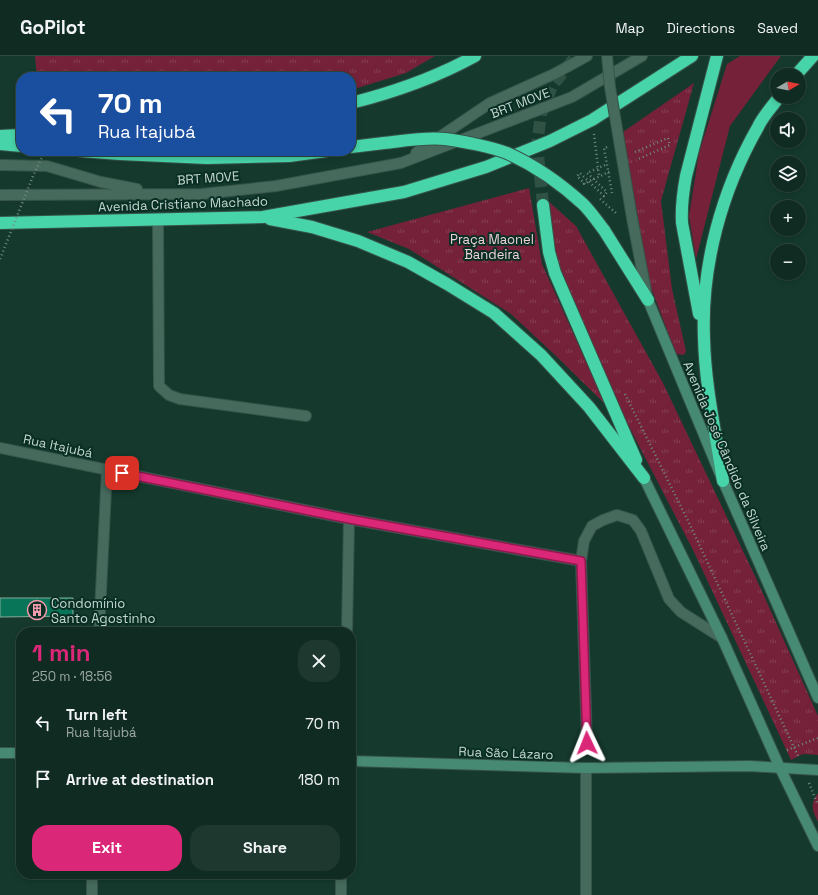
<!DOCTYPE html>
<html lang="en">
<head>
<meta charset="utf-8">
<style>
	body { margin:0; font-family:"Space Grotesk",sans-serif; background:#1e382f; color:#f1f3f6; height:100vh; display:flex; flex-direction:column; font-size:15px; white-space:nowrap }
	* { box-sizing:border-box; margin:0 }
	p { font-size:13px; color:#9ca7a5 }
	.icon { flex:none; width:22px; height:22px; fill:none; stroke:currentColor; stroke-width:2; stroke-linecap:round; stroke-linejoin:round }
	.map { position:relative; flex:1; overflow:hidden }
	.side { position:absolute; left:16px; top:571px; width:340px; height:252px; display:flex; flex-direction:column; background:#102c22; border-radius:16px; box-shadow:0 2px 6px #0003,0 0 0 1px #304840 }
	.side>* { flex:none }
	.top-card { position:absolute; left:16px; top:16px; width:340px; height:84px; border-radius:16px; box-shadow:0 2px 6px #0003,0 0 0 1px #304840; background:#1a4fa0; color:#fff; overflow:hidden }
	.needle { width:26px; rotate:81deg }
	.controls { position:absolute; left:770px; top:12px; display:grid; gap:8px }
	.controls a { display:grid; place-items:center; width:36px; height:36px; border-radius:50%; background:#102c22; box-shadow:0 2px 6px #0003,0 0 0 1px #304840; font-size:20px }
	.pin { position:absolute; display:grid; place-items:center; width:34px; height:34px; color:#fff; margin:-17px; border-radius:8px; box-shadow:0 2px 6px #0006 }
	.me { position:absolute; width:44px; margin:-22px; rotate:358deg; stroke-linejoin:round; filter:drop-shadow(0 0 3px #0008) }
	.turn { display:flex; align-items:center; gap:14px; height:84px; padding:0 16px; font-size:18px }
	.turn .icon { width:52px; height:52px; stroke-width:2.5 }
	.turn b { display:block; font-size:28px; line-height:34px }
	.round { display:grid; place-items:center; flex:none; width:42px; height:42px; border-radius:16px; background:#1e382f }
	.overview { display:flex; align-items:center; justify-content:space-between; height:68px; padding:0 16px }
	h1 { font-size:24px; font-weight:700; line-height:30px; color:#db2777 }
	.cta { display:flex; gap:8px; margin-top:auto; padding:8px 16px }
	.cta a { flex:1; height:46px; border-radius:16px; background:#db2777; color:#fff; font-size:16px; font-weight:700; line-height:46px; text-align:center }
	.cta a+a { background:#1e382f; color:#f1f3f6 }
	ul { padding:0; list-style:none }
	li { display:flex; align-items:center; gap:12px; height:56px; padding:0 16px }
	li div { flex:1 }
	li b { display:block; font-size:15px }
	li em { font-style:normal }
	header { display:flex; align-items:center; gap:24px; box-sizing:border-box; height:56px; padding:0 20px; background:#102c22; border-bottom:1px solid #304840 }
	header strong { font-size:19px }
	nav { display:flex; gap:22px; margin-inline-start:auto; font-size:14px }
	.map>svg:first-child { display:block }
</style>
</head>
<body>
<header>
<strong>GoPilot</strong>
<nav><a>Map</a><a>Directions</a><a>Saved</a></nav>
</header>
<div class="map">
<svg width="818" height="839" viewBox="0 0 818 839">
	<defs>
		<pattern id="park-tufts" width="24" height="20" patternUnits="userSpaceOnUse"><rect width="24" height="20" fill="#742139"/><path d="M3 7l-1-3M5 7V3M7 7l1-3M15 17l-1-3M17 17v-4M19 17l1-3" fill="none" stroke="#864055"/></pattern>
	</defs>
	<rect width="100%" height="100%" fill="#153a2d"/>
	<polygon fill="#742139" points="740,0 781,0 730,70 696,203 689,160 699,97 727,8"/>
	<g fill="url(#park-tufts)">
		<polygon points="35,0 435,0 406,17 351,34 351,21 37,21"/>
		<polygon points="694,27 661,145 672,233 686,295 684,299 676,298 649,226 623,76"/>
		<polygon points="529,132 542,208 605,348 555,299 511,258 409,193 367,176"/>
		<polygon points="547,144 576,170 663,327 755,520 818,660 818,699 803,698 791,704 694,496 622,357 571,242 553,194"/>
		<path d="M818 737V766C812 754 810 748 818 737Z"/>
	</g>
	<polygon fill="#087559" stroke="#84ab9b" points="0,542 73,542 73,560 0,561"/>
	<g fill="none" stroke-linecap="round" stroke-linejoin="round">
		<polyline stroke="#2f5245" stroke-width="12" stroke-dasharray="12 6" stroke-linecap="butt" points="543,149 537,89 541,58 552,30 576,0"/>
		<g stroke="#37544a" stroke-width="12">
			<g id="lane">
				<polyline points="416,97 490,47 554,18 587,0"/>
				<polyline points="0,109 47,110 101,126 137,133"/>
				<polyline points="0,139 202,138 276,130 401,107 572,41 642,0"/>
				<polyline points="158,164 159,330 169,339 180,343 306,360"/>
			</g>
		</g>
		<g stroke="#37544a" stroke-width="12">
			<g id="street">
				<polyline points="632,162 647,240"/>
				<polyline points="0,392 349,463 581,505"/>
				<polyline points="99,576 107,414"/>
				<polyline points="347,576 349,463"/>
				<polyline points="587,687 581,505 584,485 592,470 603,464 617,459 633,464 641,475 669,543 681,556 722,582"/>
				<polyline points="586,712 586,839"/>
				<polyline points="92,839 92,818"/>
				<polyline points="341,839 341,818"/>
			</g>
		</g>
		<g stroke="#37544a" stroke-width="12">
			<g id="secondary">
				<polyline points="648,244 723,425 818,642"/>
				<polyline points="644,422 722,582 780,712 818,790"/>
				<polyline points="0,697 21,697"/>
				<polyline points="351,705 586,712 749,710 818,714"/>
			</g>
		</g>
		<g stroke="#37544a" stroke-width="14">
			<g id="highway">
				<polyline points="796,19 813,0"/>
				<path d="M351 47C395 36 435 22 475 0"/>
				<polyline points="0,80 21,79"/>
				<polyline points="0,88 21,90"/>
				<polyline points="351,91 384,87"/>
				<polyline points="81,95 120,98 207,102 289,100 326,95"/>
				<polyline points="543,149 549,196 555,217 636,404"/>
				<polyline points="270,163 312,171 358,185 408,206 447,228 494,257 541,299 589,351 644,422"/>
				<polyline points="0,167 263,161 404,136 486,111 550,85 592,64 692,0"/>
				<polyline points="604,174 648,244"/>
				<path d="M699 258 682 167C681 150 683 136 686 120L717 0"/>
				<path d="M723 425C716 378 705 330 704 282 701 209 722 134 758 71 763 60 772 51 779 41"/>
			</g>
		</g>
		<g stroke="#718c82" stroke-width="2.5" stroke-dasharray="1 3" stroke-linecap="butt">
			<polyline points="594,78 599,120"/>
			<polyline points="635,96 668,82 670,89 636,104"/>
			<polyline points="583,128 611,115"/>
			<polyline points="625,338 691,471 798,700"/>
			<polyline points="787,694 818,682"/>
			<polyline points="809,727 818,749"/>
		</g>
		<use href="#lane" stroke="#466b5d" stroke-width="10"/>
		<use href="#street" stroke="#466b5d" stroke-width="10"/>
		<use href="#secondary" stroke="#478a74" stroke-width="10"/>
		<use href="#highway" stroke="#48d4a9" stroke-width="12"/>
		<g stroke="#37544a" stroke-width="12" stroke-linecap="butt">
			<polyline id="street-bridge" points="607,0 610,31 632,162"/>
		</g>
		<g stroke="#37544a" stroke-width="14" stroke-linecap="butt">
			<path id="highway-bridge" d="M384 87C403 85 425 81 445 83 461 85 492 91 507 97 534 109 561 128 583 148 591 156 597 165 604 174"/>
		</g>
		<g stroke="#718c82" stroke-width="2.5" stroke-dasharray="1 3" stroke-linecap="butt">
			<polyline points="607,91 604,92 612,137"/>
			<polyline points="585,128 577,120 580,117 604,140 607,136 587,117 605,109"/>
			<polyline points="600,143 616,157"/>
			<polyline points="0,203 33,120 45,95"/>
		</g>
		<use href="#street-bridge" stroke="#466b5d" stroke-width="10"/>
		<use href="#highway-bridge" stroke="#48d4a9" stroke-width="12"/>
	</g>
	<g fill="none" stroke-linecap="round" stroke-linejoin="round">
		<g stroke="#8e194d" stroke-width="10">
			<polyline id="route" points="122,417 349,463 581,505 587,687"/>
		</g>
		<use href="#route" stroke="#db2777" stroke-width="7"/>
	</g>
	<defs>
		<g id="building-ring" transform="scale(1)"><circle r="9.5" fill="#092f24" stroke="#f39aac" stroke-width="1.5"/><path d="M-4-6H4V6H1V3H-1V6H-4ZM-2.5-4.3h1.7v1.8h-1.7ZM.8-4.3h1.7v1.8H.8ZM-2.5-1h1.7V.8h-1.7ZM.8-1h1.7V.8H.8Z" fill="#f39aac"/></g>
	</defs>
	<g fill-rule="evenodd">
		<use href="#building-ring" x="37" y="554"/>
	</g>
	<g text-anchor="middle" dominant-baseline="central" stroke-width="4" stroke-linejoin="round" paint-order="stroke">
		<g font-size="13" fill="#c5d8d0" stroke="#092f24">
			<text transform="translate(520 47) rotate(-21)">BRT MOVE</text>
			<text transform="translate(208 122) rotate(-4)">BRT MOVE</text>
			<text transform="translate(183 148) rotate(-2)">Avenida Cristiano Machado</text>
			<text transform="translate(58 390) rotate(12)">Rua Itajubá</text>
			<text transform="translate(727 400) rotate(67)">Avenida José Cândido da Silveira</text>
			<text transform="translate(506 697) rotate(2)">Rua São Lázaro</text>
		</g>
		<g font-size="13" fill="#edd2d7" stroke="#092f24">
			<text x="492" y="183">Praça Maonel<tspan x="492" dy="15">Bandeira</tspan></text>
		</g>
		<g font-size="13" fill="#c5d8d0" stroke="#092f24" text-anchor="start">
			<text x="51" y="547">Condomínio<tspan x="51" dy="15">Santo Agostinho</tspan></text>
		</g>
	</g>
</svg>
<div class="controls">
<a><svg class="needle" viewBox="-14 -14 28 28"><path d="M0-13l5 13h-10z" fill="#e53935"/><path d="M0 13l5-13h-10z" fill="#9ca7a5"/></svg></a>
<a><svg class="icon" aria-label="sound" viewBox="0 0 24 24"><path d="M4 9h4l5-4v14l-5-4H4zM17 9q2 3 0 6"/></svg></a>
<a><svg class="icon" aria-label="layers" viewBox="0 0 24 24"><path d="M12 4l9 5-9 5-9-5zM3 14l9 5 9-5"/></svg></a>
<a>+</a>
<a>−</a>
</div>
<div class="pin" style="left:122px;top:417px;background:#d93025"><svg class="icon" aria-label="arrive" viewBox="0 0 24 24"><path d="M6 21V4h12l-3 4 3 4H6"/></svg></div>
<svg class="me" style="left:587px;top:687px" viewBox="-20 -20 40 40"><path d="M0-17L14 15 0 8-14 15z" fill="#db2777" stroke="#fff" stroke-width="4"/></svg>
<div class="top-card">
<div class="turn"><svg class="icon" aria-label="left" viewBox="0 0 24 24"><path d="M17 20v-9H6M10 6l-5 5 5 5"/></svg><div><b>70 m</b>Rua Itajubá</div></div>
</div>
<section class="side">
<div class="overview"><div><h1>1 min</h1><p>250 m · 18:56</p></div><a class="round"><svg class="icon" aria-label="close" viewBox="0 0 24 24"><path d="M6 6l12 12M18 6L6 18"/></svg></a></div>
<ul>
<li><svg class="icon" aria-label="left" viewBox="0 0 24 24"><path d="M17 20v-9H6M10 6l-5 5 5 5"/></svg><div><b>Turn left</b><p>Rua Itajubá</p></div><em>70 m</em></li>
<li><svg class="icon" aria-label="arrive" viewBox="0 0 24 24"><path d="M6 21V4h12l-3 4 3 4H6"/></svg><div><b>Arrive at destination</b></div><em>180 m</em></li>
</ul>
<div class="cta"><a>Exit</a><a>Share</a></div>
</section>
</div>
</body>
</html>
